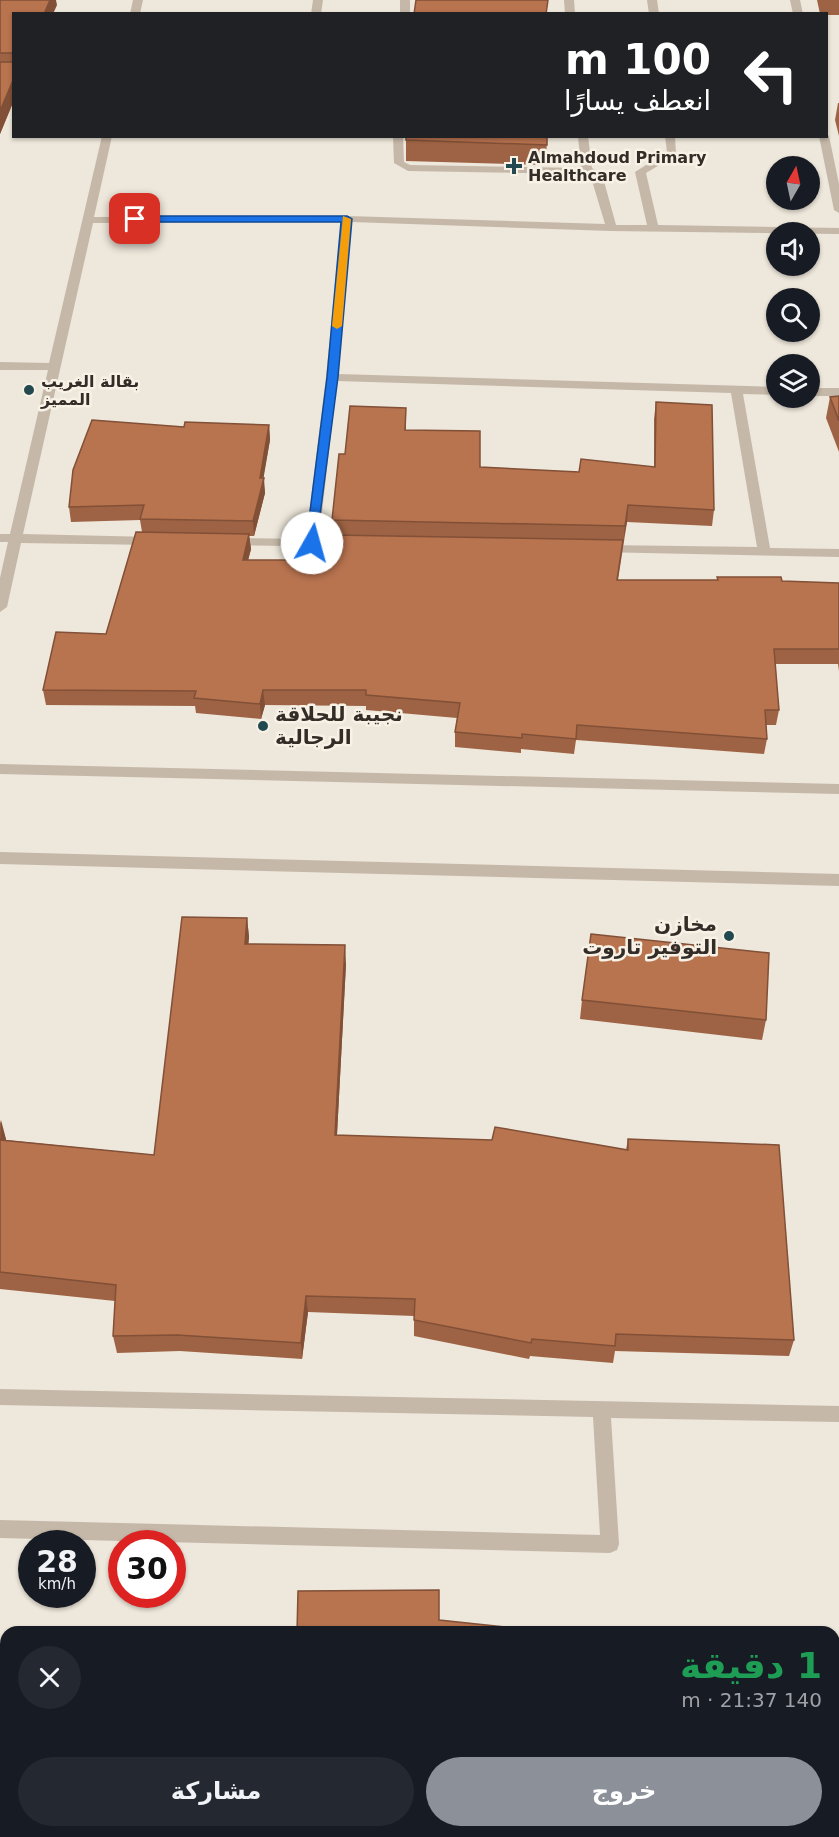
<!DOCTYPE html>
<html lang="ar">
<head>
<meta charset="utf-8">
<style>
	body { margin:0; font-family:"DejaVu Sans",Cairo,sans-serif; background:#242831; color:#f1f3f6; direction:rtl; height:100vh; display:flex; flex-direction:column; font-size:22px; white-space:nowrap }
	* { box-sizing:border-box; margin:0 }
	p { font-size:20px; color:#9ea1a6 }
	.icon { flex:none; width:33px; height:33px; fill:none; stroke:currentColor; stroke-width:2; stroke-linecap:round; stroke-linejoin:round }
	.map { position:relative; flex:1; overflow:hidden; direction:ltr }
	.side { position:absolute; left:0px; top:1626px; width:840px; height:212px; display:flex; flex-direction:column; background:#171b24; border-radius:18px 18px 0 0; box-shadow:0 2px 4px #0004; direction:rtl }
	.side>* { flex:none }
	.top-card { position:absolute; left:12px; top:12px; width:816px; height:126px; border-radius:0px; box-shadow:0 2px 4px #0004; direction:rtl; background:#202124; color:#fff; overflow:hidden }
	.needle { width:39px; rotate:9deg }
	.tools { position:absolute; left:766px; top:156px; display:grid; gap:12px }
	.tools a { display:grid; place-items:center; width:54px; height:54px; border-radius:50%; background:#171b24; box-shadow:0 2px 4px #0004; font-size:30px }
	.speed { position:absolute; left:18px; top:1530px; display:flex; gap:12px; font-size:30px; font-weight:700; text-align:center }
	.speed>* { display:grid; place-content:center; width:78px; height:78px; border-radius:50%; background:#171b24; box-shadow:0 2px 4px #0004; line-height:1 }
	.speed small { font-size:15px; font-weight:400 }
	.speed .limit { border:9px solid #d22; background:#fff; color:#111 }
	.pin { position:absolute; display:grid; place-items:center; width:51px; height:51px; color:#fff; margin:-26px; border-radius:12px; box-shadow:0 3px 9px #0006 }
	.me { position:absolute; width:66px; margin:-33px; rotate:7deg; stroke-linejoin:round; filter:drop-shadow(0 0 4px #0008) }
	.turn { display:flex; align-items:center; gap:21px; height:126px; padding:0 18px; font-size:27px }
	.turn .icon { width:78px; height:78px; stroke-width:2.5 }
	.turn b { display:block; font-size:42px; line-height:51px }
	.round { display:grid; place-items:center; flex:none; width:63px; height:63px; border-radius:32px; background:#242831 }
	.head { display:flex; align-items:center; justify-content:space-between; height:102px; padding:0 18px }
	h1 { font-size:36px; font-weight:600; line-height:45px; color:#1e9e55 }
	.action { display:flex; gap:12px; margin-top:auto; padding:12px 18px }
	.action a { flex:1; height:69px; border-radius:36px; background:#8c9099; color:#fff; font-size:24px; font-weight:600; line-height:69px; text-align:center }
	.action a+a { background:#242831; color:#f1f3f6 }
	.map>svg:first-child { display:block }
</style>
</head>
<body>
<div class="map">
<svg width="839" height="1837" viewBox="0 0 839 1837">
	<rect width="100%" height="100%" fill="#eee7db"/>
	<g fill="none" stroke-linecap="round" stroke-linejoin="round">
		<g fill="#c5b8a8" fill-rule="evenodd">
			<polygon points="133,0 143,0 140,14 130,14"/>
			<polygon points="313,0 323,0 321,14 311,14"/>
			<rect x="400" y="0" width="10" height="14"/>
			<polygon points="564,0 574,0 575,14 565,14"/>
			<polygon points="647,0 657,0 659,14 649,14"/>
			<polygon points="790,0 800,0 803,14 793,14"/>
			<polygon points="826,133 829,136 839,184 839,213 834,210 819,136 826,136"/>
			<polygon points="102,136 112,136 94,217 347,216 605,224 590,174 408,171 394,163 393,136 403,136 404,162 410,165 581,168 578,136 588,136 592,168 602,174 616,225 647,225 635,172 667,152 665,136 675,136 676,155 646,173 658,225 839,228 839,234 611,231 352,222 338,374 777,387 777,395 743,394 770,548 839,549 839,557 598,552 597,549 603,545 757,547 731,393 337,381 319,539 348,540 354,544 353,547 226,545 225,542 226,539 231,538 306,539 326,377 341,222 93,223 23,534 153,537 159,541 153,545 21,543 7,607 0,612 0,578 8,542 0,542 0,534 10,534 48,370 0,370 0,362 49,363"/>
			<rect x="810" y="388" width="29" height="8"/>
			<polygon points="0,764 839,784 839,794 0,774"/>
			<polygon points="0,852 839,874 839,886 0,864"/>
			<polygon points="0,1389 839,1406 839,1422 611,1418 619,1544 617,1550 610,1553 0,1538 0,1520 600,1535 593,1417 0,1405"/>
		</g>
	</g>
	<g fill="#9e6344">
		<polygon points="0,0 57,5 14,14 14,100 0,134"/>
		<polygon points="817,0 839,0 839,15 826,15 826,14 820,14"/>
		<polygon points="838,103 839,103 839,136 835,120"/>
		<polygon points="547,136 546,165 406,161 406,140"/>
		<polygon points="839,396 839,452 826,418 830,397"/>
		<polygon points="656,402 714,510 712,526 627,522 618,580 717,580 717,577 782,581 839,583 839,671 838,664 775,664 779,710 776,725 766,725 767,739 764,754 576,740 574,754 521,749 521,753 455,747 455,732 457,718 366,710 366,706 265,705 261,719 196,713 195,706 46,705 43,690 106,634 142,532 140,520 71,522 69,507 184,427 269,425 270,440 263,478 265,493 254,536 249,536 251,549 248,560 328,560 333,535 332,520 345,454 406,425 406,430 480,467 579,472 654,467 654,419"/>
		<polygon points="247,918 249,937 248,944 346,964 337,1135 626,1150 628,1139 794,1340 789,1356 615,1351 613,1363 530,1356 529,1359 414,1336 414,1316 308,1312 302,1359 180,1351 117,1353 113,1336 115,1301 0,1289 0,1120 6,1140 154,1155"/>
		<polygon points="582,1000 766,1020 762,1040 580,1019"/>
	</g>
	<g fill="#815037">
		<polygon points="50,0 56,0 57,5 53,14 44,14"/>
		<polygon points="14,78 14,100 0,134 0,111"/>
		<polygon points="269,425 270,440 263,481 264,478 265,493 254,536 253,521"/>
		<polygon points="628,505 627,522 623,542 625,526"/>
		<polygon points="249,534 251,549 244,576 243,560"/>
		<polygon points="263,690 265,705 261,719 260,704"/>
		<polygon points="247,918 249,937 247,963 245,944"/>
		<polygon points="345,945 346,964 336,1153 335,1135"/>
		<polygon points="1,1120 6,1139 3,1157 0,1147"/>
		<polygon points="306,1296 308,1312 302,1359 301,1343"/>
	</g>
	<g fill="#b8734f" stroke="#815037" stroke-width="1.5">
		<polygon points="0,0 50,0 44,14 14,14 14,78 0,111 0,62 13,62 13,53 0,53"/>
		<polygon points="416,0 548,0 546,14 414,14"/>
		<polygon points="406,136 547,136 547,145 406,140"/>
		<polygon points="839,396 839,421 830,397"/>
		<polygon points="656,402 712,405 714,510 628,505 625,526 332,520 339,454 345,454 350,406 406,408 405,430 480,431 480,467 579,472 581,459 655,467"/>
		<polygon points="92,420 184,427 185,422 269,425 260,478 264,478 253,521 140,519 144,505 69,507 73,470"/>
		<polygon points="136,532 249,534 243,560 328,560 331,535 623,540 617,580 718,580 717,577 781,577 782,581 839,583 839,649 774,649 779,710 765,710 767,739 577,725 576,739 522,734 522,738 455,732 460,703 366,695 366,690 263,690 260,704 194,698 196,691 43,690 56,632 106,634"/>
		<polygon points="182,917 247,918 245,944 345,945 335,1135 492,1140 495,1127 628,1150 628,1139 779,1145 794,1340 616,1334 615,1346 532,1339 531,1343 414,1320 415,1299 306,1296 301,1343 177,1335 113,1336 116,1285 0,1272 0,1140 154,1155"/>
		<polygon points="591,934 769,953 766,1020 582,1000"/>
		<polygon points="439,1590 439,1620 551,1632 297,1632 298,1591"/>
		<polygon points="295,1832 612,1832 611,1837 294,1837"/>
	</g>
	<polygon fill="#1a73e8" stroke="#114b97" stroke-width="1.5" points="135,216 347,216 352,219 338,377 316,546 312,547 306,543 327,377 341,222 131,222 131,217"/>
	<polygon fill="#f59e0b" points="343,216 351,219 342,326 337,329 332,326"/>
	<g fill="#224850" stroke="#f7f1e6" stroke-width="2">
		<path d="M511 157h6v6h6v6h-6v6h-6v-6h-6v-6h6z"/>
		<circle cx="29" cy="390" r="6"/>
		<circle cx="263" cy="726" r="6"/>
		<circle cx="729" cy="936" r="6"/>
	</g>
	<g text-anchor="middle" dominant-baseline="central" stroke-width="5" stroke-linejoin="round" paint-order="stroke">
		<g font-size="16" font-weight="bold" fill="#332c27" stroke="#f7f1e6" text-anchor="start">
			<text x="528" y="157">Almahdoud Primary<tspan x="528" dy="18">Healthcare</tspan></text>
			<text x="41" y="381">بقالة الغريب<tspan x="41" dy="18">المميز</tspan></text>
		</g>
		<g font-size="20" font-weight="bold" fill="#332c27" stroke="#f7f1e6" text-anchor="start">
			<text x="275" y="714">نجيبة للحلاقة<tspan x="275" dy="23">الرجالية</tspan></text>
			<text x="717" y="924" text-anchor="end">مخازن<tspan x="717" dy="23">التوفير تاروت</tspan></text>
		</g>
	</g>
</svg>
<div class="tools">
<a><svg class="needle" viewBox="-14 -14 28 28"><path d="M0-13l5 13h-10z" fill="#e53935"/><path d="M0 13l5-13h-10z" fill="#9ea1a6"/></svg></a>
<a><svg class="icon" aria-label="sound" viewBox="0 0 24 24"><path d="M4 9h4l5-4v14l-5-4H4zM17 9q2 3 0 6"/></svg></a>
<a><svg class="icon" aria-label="search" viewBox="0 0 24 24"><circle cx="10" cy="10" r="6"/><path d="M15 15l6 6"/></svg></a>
<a><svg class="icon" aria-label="layers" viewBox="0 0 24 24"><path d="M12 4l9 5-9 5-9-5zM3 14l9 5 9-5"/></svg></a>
</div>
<div class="speed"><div>28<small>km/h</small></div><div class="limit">30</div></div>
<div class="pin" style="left:135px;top:219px;background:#d93025"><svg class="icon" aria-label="arrive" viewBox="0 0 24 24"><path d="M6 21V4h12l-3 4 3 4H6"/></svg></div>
<svg class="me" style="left:312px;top:543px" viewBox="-20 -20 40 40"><circle r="19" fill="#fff"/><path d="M0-13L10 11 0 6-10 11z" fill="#1a73e8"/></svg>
<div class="top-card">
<div class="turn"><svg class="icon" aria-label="left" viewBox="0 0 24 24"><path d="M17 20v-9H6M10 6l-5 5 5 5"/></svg><div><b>100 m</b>انعطف يسارًا</div></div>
</div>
<section class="side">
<div class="head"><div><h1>1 دقيقة</h1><p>140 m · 21:37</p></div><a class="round"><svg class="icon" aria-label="close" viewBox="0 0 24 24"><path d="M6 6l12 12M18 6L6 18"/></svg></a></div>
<div class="action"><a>خروج</a><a>مشاركة</a></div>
</section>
</div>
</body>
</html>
